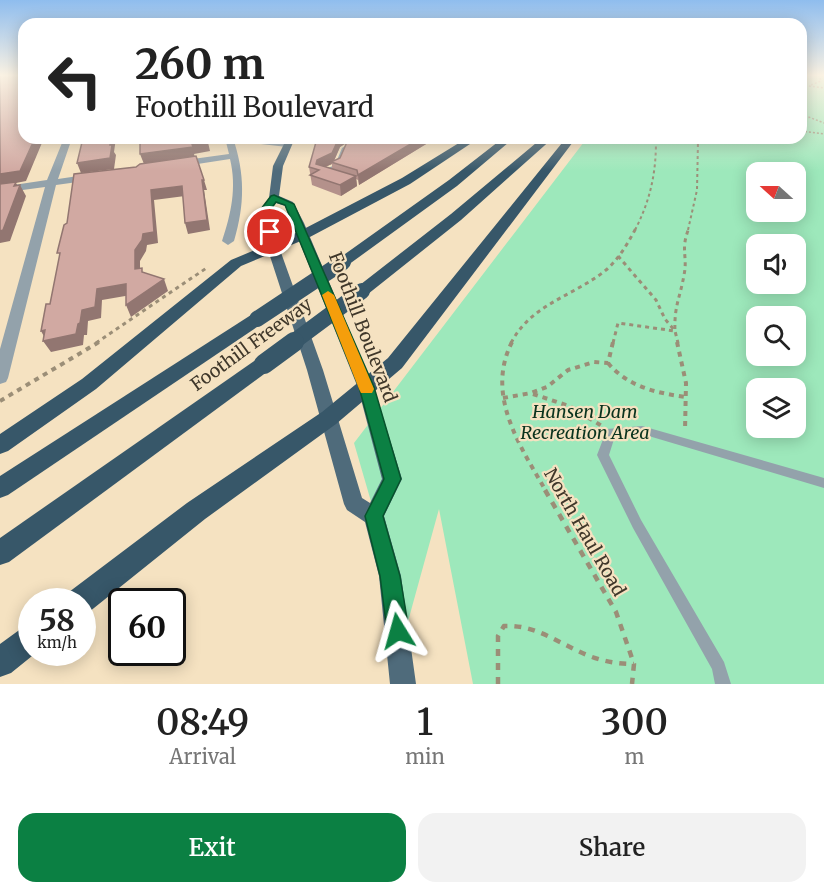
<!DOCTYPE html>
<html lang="en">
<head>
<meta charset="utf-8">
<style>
	body { margin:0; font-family:Merriweather,serif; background:#f2f2f2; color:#222; height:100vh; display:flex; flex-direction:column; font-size:22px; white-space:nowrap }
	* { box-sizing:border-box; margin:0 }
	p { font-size:20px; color:#767676 }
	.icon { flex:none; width:33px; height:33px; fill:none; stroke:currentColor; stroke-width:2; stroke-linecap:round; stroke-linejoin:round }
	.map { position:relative; height:684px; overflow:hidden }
	.side { display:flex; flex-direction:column; background:#fff; flex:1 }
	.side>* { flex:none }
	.guide { position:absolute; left:18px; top:18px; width:789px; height:126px; border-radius:18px; box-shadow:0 3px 15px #0003; background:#fff; color:#222; overflow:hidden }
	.needle { width:39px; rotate:291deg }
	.controls { position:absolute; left:746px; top:162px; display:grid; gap:12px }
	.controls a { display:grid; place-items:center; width:60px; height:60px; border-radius:12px; background:#fff; box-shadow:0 3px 15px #0003; font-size:30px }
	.speed { position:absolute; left:18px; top:588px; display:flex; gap:12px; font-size:30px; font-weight:700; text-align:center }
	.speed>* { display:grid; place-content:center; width:78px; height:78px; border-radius:50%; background:#fff; box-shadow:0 3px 15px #0003; line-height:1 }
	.speed small { font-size:15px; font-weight:400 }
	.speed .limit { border:3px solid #111; border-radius:9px; background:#fff; color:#111 }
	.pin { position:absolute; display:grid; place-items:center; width:51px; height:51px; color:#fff; margin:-26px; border:3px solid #fff; border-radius:50%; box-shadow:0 2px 6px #0007 }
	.me { position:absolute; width:66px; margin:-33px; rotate:352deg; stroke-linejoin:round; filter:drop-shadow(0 0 4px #0008) }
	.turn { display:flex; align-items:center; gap:21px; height:126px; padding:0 18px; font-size:27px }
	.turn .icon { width:78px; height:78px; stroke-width:2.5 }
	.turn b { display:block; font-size:42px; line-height:51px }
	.eta { display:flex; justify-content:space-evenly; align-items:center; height:102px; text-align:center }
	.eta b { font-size:36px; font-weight:600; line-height:42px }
	.action { display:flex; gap:12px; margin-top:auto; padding:12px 18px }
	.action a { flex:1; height:69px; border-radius:18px; background:#0b8043; color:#fff; font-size:24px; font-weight:600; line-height:69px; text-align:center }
	.action a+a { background:#f2f2f2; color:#222 }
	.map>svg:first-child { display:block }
</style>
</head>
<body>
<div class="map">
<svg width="824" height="684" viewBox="0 0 824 684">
	<rect width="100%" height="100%" fill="#f5e2c1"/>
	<path fill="#9de8bb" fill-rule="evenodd" d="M801 75H824V684H473L439 509 407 625 354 443 587 138H801ZM756 172H795V212H756ZM756 244H795V284H756ZM756 316H795V356H756ZM756 388H795V428H756Z"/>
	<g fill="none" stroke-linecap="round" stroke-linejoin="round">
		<g stroke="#9b8e77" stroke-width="1.5" stroke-dasharray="2 2" stroke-linecap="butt">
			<polyline points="801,85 824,88"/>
			<polyline points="811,85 821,81 819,75"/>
			<polyline points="801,114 824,123"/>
			<polyline points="801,120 809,118"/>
			<polyline points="801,131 824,134"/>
			<polyline points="656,138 656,143"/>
			<polyline points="698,143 698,138"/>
		</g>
		<g stroke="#9b8e77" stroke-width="2" stroke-dasharray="3 3" stroke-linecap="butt">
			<path d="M635 230C650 201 656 174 656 141"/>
			<polyline points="688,230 697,190 698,141"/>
		</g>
		<g stroke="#9b8e77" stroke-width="3" stroke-dasharray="4 4" stroke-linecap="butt">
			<polyline points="618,256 656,300 665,319 675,331 678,343"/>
			<polyline points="96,343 208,267"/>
			<path d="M511 343C531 304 574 296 606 270 619 259 628 243 636 228"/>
			<path d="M613 343 618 323 675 331C674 306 680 298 684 275 688 256 680 250 689 228"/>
		</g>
		<g stroke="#9b8e77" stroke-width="4" stroke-dasharray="5 5" stroke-linecap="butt">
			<path d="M512 342C485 395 520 446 546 491"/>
			<polyline points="677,342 686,383 685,431"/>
			<path d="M608 363C628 387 657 393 686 397"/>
			<polyline points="533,394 569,406 602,426"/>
			<polyline points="503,398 531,393 547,387 568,370 594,362 608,363 613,342"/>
			<polyline points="0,401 99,342"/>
		</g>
		<g stroke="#9b8e77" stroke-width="4.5" stroke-dasharray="7 7" stroke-linecap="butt">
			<polyline points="545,490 616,612 634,664 632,684"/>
			<path d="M498 684V636L504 626C537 624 562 646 592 657 606 662 620 664 634 664"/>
		</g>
		<g fill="#93a2ab" fill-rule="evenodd">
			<polygon points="253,138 259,138 264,142 287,143 290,145 287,147 261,144"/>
			<polygon points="352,142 357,143 346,150 339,167 323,174 319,174 319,172 335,165 342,148"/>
			<polygon points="642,426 824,478 824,488 642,434 615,436 609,455 641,520 724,662 731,684 715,684 712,669 633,528 597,455 607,429"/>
		</g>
		<g fill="#93a2ab" fill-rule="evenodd">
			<polygon points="64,138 72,138 58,179 92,174 97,177 92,180 56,185 8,378 6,382 0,384 0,349 45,187 0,193 0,187 47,180"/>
			<path d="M225 138H233C245 174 245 204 234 241L228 245 222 241C231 214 237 188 230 159L178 167 173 164 178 161 229 154Z"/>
		</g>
		<path fill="#4f6b7b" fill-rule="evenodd" d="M287 138H295L283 166 279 196 293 202 304 223 374 388 402 479 384 516 401 576 416 684H390L379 576 365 522 347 510 344 504 307 370 267 247 261 209 269 198 273 166ZM276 203 285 206 292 223 358 388 382 479 370 503 362 498 323 370 279 247 271 209Z"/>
		<g fill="#375769" fill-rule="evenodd">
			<polygon points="467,138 479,138 410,184 308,238 241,266 96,389 8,451 0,454 0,434 82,379 231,260 298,232 402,178"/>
			<polygon points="503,138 514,138 457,186 348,265 338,265 335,262 338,259 449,180"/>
			<polygon points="542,138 553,138 461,220 368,294 356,294 354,291 356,288 451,214"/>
			<polygon points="566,138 576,138 402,368 336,424 205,519 89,612 82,614 82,602 65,602 69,592 187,503 322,412 388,358"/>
			<polygon points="257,314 263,315 266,319 263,323 8,495 0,498 0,476 251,315"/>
			<polygon points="264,357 271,359 273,364 271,369 9,562 0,565 0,538 257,359"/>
			<polygon points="32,624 32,652 37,652 11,673 0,677 0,644 22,628"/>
		</g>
		<g stroke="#375769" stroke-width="16">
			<polyline points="257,319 343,262"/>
			<polyline points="292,343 362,291"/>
		</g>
		<polyline stroke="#375769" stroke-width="20" points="264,364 294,342"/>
	</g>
	<path fill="#b4918b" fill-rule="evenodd" d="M318 138 352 139 436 138 359 185 358 180 356 179 357 186 341 196 312 185 309 167ZM347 143 340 158 334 161 340 147ZM332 164V169L325 167Z"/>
	<g fill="#927671">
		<polygon points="35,138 44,138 26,181 16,183 19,188 20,185 26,196 10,241 0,243 0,174"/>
		<polygon points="111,138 116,138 114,152 116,155 114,169 81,173 77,163 110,145"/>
		<polygon points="207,138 210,151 194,154 195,157 144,164 140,154"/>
		<polygon points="339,138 352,138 352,139 340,147 333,163 331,162 332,164 318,170 316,164 317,160"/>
		<polygon points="421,138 436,138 359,185 358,175"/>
		<polygon points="356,176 357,186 341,196 340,185"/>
		<polygon points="202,180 204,180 207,190 204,190 210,230 188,234 185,223"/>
		<polygon points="182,186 185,196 154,200 158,243 147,245 146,251 140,261 140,281 135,269 135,250 151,190"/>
		<polygon points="164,279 168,291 131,317 126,305"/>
		<polygon points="126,284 131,295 102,300 101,318 88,321 87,335 84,335 83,345 51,352 43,341 46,340 41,331 78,324 82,310 97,289"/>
	</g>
	<g fill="#d1a9a2" stroke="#927671" stroke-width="1.5">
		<polygon points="0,75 24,75 24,138 35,138 20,171 0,174"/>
		<polygon points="83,138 111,138 110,145 112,145 110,158 77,163"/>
		<polygon points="140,138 207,138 208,141 192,144 193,147 140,154"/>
		<polygon points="318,138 339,138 332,153 317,160 316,164 356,176 340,185 310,175 319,170 309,167 316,142"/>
		<polygon points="353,138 368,138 372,140 374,138 421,138 358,175 357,170 331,162 340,158 347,142"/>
		<polygon points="196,156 204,180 202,180 207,220 185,223 182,186 151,190 154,232 143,234 142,240 135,250 135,269 142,268 142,272 164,279 126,305 126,284 97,289 95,307 82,310 80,323 78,324 76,334 43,341 45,330 41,331 46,304 50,304 60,253 57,253 64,225 67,223 74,174 136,167 140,164"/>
		<polygon points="16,182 14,186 20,185 3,230 0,231 0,184"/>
	</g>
	<linearGradient id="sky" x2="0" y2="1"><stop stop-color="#8fbdee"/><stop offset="0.44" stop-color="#faf2e3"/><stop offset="1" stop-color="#faf2e3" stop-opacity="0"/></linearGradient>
	<rect width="824" height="171" fill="url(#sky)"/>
	<polygon fill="#0b8043" stroke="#07532c" stroke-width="1.5" points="274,195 294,204 374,387 401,479 383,516 400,576 409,631 406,639 398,642 390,639 387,631 380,576 365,516 384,479 359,387 285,205 276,202 271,209 276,232 270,235 265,232 261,209 271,196"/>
	<polygon fill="#f59e0b" points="328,291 334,295 374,389 372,393 361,393 359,389 322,295"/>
	<g text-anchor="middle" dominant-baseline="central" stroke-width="4.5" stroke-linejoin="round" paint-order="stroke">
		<g font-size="18" fill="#3f372a" stroke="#f5e2c1">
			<text transform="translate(363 327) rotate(69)">Foothill Boulevard</text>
			<text transform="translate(251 344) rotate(-36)">Foothill Freeway</text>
			<text transform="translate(585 532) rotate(60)">North Haul Road</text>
		</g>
		<g font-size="18" font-style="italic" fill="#0a331e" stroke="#f5e2c1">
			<text x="585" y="411">Hansen Dam<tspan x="585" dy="21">Recreation Area</tspan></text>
		</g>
	</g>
</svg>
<div class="controls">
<a><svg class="needle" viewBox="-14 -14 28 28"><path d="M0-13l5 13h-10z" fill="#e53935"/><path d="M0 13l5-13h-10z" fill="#767676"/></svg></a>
<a><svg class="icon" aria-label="sound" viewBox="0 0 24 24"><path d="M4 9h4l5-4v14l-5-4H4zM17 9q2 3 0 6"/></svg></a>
<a><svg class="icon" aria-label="search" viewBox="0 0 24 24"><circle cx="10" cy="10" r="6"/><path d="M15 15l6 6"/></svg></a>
<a><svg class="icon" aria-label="layers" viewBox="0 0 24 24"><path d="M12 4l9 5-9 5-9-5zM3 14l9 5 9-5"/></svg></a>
</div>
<div class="speed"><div>58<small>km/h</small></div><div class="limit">60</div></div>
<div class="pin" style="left:270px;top:232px;background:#d93025"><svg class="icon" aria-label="arrive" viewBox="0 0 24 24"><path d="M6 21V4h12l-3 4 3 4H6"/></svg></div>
<svg class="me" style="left:398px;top:631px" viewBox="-20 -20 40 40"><path d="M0-17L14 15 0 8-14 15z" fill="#0b8043" stroke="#fff" stroke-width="4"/></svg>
<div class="guide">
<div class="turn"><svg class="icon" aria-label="left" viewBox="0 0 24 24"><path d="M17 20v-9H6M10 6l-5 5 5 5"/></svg><div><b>260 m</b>Foothill Boulevard</div></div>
</div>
</div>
<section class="side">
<div class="eta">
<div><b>08:49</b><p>Arrival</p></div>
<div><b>1</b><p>min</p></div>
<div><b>300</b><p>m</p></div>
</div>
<div class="action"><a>Exit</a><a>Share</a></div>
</section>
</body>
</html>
